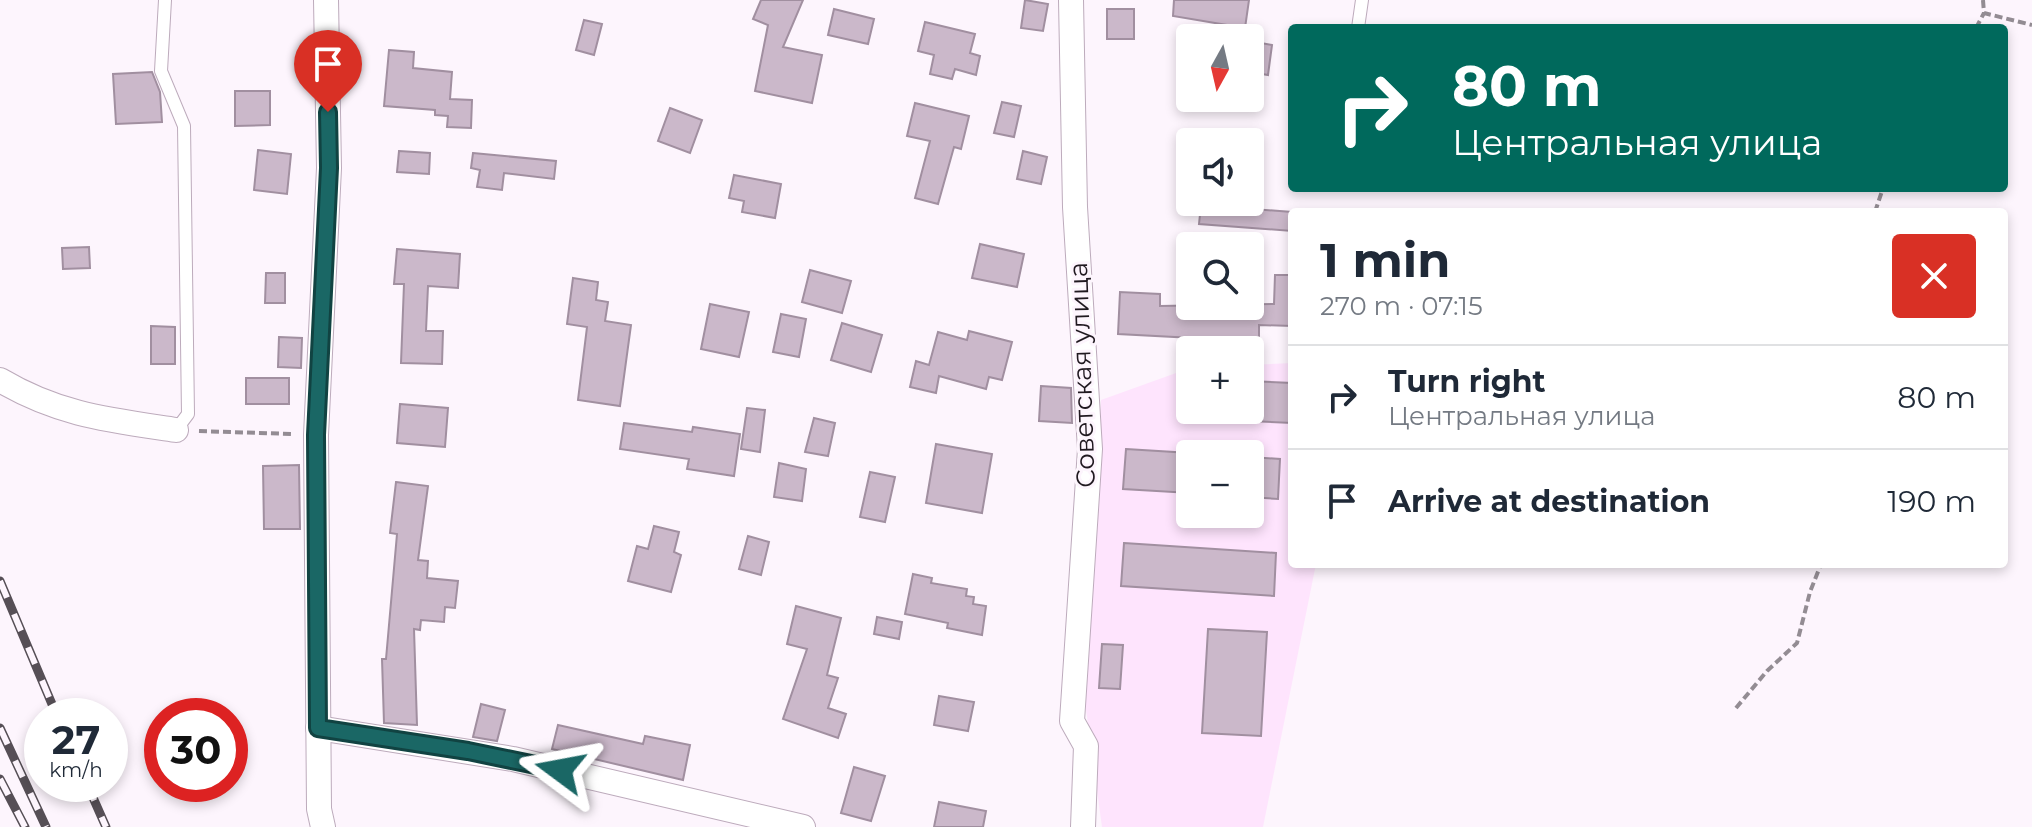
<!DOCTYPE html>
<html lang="en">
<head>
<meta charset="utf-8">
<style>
	body { margin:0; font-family:Montserrat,sans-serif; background:#f6f6f7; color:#1f2937; height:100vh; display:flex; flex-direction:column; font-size:30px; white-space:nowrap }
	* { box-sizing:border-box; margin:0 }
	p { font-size:26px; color:#747a83 }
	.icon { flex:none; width:44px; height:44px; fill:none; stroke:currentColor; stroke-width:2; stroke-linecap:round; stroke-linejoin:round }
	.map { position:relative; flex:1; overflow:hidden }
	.side { position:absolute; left:1288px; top:208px; width:720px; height:360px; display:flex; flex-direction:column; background:#fff; border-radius:8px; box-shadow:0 4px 12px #0003 }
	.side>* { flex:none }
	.top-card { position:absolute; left:1288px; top:24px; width:720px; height:168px; border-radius:8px; box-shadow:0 4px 12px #0003; background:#00695c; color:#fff; overflow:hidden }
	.needle { width:52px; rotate:188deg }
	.fabs { position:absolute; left:1176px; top:24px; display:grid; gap:16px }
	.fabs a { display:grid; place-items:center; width:88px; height:88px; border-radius:8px; background:#fff; box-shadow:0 4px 12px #0003; font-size:40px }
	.speed { position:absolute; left:24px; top:698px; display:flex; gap:16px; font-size:40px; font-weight:700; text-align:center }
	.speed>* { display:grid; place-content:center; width:104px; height:104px; border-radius:50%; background:#fff; box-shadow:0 4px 12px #0003; line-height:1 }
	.speed small { font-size:20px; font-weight:400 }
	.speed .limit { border:12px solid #d22; background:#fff; color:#111 }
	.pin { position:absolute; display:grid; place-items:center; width:68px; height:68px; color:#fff; margin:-82px -34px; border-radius:50% 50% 50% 0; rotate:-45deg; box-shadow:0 0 8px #0007 }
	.pin .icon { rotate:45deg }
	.me { position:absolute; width:88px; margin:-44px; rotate:283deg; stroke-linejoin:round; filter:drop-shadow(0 0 6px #0008) }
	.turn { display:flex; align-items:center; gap:28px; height:168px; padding:0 32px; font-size:36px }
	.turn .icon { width:104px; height:104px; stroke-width:2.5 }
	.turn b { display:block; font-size:56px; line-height:68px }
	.round { display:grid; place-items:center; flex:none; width:84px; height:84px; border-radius:8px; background:#f6f6f7 }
	.head { display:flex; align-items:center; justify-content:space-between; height:136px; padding:0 32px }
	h1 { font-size:48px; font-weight:700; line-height:60px }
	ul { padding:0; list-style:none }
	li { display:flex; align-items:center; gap:24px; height:104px; padding:0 32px; border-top:2px solid #e0e1e3 }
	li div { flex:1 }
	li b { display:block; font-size:30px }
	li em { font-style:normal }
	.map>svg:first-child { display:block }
</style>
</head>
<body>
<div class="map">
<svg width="2032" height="827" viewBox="0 0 2032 827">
	<rect width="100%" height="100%" fill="#fdf5fd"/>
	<path fill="#fee4fd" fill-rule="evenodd" d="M1292 363V564H1316L1263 827H1102L1084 695 1101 400 1190 368V410H1250V365ZM1190 454H1250V514H1190Z"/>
	<g fill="#cbb8ca" stroke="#a18fa0" stroke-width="2">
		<polygon points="761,0 803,0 783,47 822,55 812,103 755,91 768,25 753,19"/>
		<polygon points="1025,0 1048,4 1043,31 1021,28"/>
		<polygon points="1174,0 1249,0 1245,28 1173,16"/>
		<polygon points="834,9 874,19 868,44 828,35"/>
		<rect x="1107" y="9" width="27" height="30"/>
		<polygon points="584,20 602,24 594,55 576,50"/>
		<polygon points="925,22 975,34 970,53 980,56 976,75 955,69 952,79 930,74 934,55 918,51"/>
		<polygon points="1250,41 1272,45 1268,75 1250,72"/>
		<polygon points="389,50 414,52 413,68 452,72 450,99 472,100 471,128 447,127 448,116 435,115 435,110 384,106"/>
		<polygon points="152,72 160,92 162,122 116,124 113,74"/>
		<polygon points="235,91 270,91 270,125 235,126"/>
		<polygon points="1002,102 1021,106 1014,137 994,133"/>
		<polygon points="915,103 969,116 961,149 954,147 938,204 915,198 930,141 907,136"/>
		<polygon points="670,108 702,120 690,153 658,141"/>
		<polygon points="258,150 291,154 287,194 254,190"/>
		<polygon points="399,151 430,153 429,174 397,172"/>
		<polygon points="1023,151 1047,157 1041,184 1017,179"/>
		<polygon points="473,153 556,161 554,179 504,173 502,190 477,187 480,170 471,168"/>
		<polygon points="734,175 781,184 775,218 742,212 744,201 729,198"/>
		<polygon points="1201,205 1292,212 1292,231 1199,224"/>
		<polygon points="980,244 1024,254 1017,287 972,278"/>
		<polygon points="89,247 90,268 63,269 62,248"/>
		<polygon points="397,249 460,254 458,288 428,286 426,331 443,331 442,364 401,363 404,284 394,284"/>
		<polygon points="810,270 851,281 842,313 802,302"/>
		<polygon points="266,273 285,273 285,303 265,303"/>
		<polygon points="1275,275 1292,275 1292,326 1259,325 1259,340 1193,341 1193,338 1118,334 1120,292 1160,294 1160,306 1274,304"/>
		<polygon points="573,278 598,282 596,300 608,302 605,321 631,325 620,406 578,400 587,327 567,324"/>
		<polygon points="710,304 749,312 739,357 701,349"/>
		<polygon points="781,314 806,319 799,357 773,352"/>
		<polygon points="842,323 882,335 871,372 831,360"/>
		<polygon points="151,326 175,327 175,364 151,364"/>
		<polygon points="969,331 1012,342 1002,380 989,377 986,389 939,376 936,393 910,387 916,361 929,365 938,332 967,340"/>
		<polygon points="279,337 302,338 301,368 278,367"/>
		<rect x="246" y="378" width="43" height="26"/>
		<polygon points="1250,381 1292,383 1292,423 1250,421"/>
		<polygon points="1041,386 1071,388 1072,423 1039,421"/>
		<polygon points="400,404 448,408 445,447 397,443"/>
		<polygon points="747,408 765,410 760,452 741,449"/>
		<polygon points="814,418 835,423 828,456 805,452"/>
		<polygon points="624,423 692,432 693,427 740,434 734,476 687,469 689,459 620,449"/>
		<polygon points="936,444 992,454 982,513 926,503"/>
		<polygon points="1126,449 1190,453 1190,493 1123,489"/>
		<polygon points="1250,457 1280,459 1278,499 1250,497"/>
		<polygon points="779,463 806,469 802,501 774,497"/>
		<polygon points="299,465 300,529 264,529 263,466"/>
		<polygon points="870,472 895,477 885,522 860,517"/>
		<polygon points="396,482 428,486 418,560 428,561 427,578 458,581 455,608 445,607 444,622 421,620 420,630 414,629 417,725 384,723 382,659 386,659 397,534 390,533"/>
		<polygon points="654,526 679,532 674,552 681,555 671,592 628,581 637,546 648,549"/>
		<polygon points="748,536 769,542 761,575 739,569"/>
		<polygon points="1124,543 1276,553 1274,596 1121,586"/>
		<polygon points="913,574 932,578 931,583 967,589 966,596 974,597 973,604 986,606 982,635 947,628 948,623 905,614"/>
		<polygon points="796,606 841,618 827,675 838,678 828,708 846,714 838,738 783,719 807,649 787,644"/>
		<polygon points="877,617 902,622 899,639 874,634"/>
		<polygon points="1208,629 1267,632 1261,736 1202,733"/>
		<polygon points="1102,644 1123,645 1120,689 1099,688"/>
		<polygon points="939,696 974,702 968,731 934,725"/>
		<polygon points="481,704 505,710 497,741 473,737"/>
		<polygon points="558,725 643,744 645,736 690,745 683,780 552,749"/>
		<polygon points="854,767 885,776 871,821 841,813"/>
		<polygon points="939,802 986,811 983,827 934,827"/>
	</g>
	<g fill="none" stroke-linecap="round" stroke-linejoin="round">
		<g stroke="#bdabbc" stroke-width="14">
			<g id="lane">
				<polyline points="165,0 161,71 184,126 188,414 176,430"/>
				<polyline points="1358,28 1362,0"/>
			</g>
		</g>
		<g stroke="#bdabbc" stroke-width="26">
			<g id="street">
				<polyline points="1071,0 1075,207 1090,449 1072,721 1086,746 1083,827"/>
				<path d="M0 380C59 415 109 420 176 430"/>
				<polyline points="318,728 513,759 803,827"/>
				<polyline points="323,827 319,809 316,435 329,168 326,0"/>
			</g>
		</g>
		<g stroke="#938c93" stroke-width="4" stroke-dasharray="8 4" stroke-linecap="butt">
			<polyline points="1983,0 1984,13 2032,25"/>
			<polyline points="1976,28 1984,13"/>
			<polyline points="1875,212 1883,188"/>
			<polyline points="199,431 294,434"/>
			<polyline points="1736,708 1767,671 1797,643 1810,592 1821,564"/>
		</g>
		<use href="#lane" stroke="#fff" stroke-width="12"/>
		<use href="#street" stroke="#fff" stroke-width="24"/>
		<g stroke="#564f56" stroke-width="9">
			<g id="rail">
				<polyline points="0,581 57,716"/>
				<polyline points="0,728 46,827"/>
				<polyline points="0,779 25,827"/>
				<polyline points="87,784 106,827"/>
			</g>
		</g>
		<use href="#rail" stroke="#fdf5fd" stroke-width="6" stroke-dasharray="18" stroke-linecap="butt"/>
	</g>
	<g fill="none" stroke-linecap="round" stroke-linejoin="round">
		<g stroke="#114342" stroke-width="20">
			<polyline id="route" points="328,112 329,168 316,435 318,728 468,751 560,770"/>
		</g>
		<use href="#route" stroke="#1a6765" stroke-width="14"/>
	</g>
	<g text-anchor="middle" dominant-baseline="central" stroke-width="6" stroke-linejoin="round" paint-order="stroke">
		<g font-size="26" fill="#201920" stroke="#fdf5fd">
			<text transform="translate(1082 375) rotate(-92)">Советская улица</text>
		</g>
	</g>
</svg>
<div class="fabs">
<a><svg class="needle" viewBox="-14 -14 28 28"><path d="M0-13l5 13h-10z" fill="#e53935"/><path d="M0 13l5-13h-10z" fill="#747a83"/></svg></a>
<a><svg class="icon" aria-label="sound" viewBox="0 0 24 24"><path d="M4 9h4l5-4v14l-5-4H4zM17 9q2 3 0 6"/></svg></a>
<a><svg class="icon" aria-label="search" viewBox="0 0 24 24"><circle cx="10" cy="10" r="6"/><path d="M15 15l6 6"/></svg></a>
<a>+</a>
<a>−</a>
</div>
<div class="speed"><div>27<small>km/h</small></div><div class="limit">30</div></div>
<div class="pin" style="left:328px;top:112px;background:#d93025"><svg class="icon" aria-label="arrive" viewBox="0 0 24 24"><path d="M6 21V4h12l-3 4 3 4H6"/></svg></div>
<svg class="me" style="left:560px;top:770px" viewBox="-20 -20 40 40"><path d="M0-17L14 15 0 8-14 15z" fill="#1a6765" stroke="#fff" stroke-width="4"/></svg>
<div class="top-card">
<div class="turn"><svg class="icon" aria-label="right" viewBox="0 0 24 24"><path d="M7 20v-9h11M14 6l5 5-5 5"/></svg><div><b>80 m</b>Центральная улица</div></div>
</div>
<section class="side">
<div class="head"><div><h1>1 min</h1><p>270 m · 07:15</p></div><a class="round" style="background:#d93025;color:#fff"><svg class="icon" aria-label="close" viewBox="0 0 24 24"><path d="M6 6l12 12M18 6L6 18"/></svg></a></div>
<ul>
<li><svg class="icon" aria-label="right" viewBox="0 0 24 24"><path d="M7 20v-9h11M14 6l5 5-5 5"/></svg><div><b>Turn right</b><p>Центральная улица</p></div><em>80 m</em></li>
<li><svg class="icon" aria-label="arrive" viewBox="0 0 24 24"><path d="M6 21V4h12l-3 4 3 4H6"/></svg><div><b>Arrive at destination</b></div><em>190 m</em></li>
</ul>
</section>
</div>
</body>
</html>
